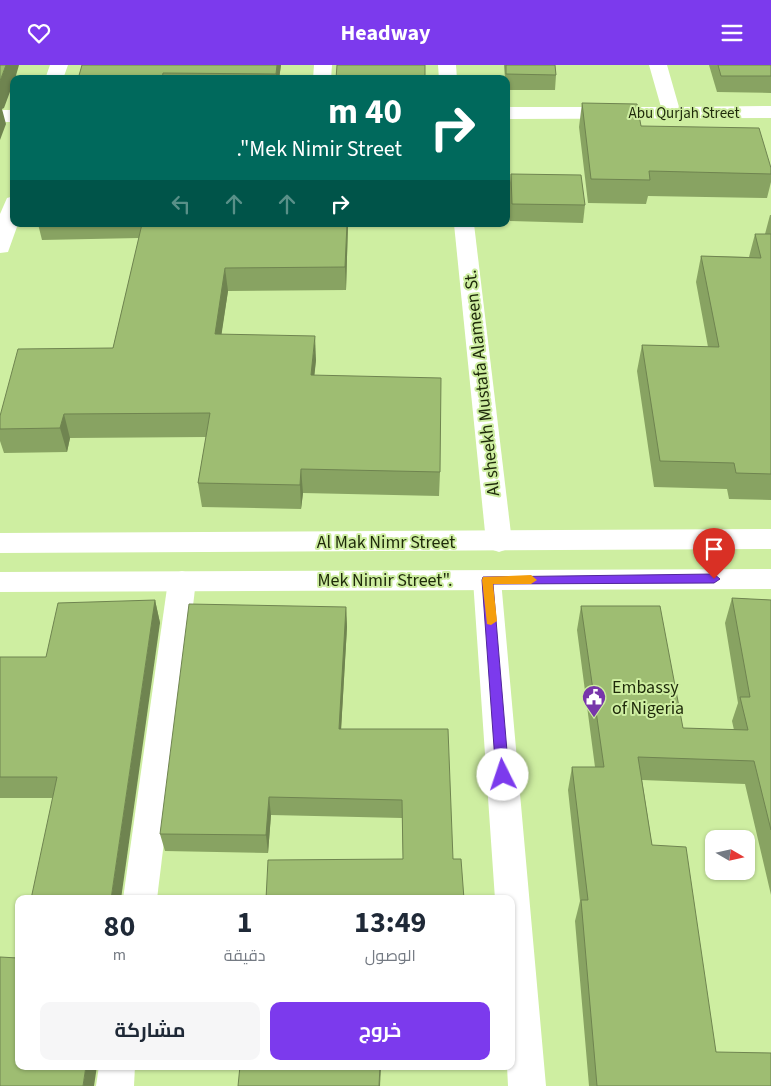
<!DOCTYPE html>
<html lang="ar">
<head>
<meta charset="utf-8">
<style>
	body { margin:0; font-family:"Source Sans 3",Cairo,sans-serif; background:#f6f6f7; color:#1f2937; direction:rtl; height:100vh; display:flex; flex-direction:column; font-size:19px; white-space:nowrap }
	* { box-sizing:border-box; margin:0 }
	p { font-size:16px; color:#747a83 }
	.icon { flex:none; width:28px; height:28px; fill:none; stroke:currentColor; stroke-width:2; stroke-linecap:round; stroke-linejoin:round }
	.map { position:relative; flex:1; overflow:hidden; direction:ltr }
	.sheet { position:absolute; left:15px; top:830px; width:500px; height:175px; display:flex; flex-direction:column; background:#fff; border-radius:10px; box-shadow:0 1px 4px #0004; direction:rtl }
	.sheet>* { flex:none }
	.top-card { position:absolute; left:10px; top:10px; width:500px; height:152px; border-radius:10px; box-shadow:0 1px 4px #0004; direction:rtl; background:#00695c; color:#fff; overflow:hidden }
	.needle { width:32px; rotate:99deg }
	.tools { position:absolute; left:705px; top:765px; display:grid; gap:10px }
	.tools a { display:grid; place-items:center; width:50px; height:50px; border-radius:10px; background:#fff; box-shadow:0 1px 4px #0004; font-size:25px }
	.pin { position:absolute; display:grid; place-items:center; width:42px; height:42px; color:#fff; margin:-51px -21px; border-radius:50% 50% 50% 0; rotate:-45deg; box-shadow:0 0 5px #0007 }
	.pin .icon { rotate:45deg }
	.me { position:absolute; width:55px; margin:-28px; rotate:356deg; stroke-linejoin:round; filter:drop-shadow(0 0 4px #0008) }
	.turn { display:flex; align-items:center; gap:18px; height:105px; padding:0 25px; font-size:22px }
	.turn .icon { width:65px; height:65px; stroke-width:2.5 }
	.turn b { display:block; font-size:35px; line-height:42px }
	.lanes { display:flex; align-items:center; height:48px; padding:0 25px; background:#0003; justify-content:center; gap:25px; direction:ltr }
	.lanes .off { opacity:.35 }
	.eta { display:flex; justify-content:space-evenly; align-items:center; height:85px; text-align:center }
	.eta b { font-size:30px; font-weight:700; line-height:35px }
	.button { display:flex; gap:10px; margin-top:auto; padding:10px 25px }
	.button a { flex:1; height:58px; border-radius:10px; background:#7c3aed; color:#fff; font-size:20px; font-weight:700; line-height:58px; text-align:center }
	.button a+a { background:#f6f6f7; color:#1f2937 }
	header { display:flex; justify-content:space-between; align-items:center; height:65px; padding:0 25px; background:#7c3aed; color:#fff; font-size:22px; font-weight:700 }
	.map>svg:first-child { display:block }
</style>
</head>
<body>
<header><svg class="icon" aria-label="menu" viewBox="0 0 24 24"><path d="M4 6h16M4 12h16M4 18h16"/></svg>Headway<svg class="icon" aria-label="heart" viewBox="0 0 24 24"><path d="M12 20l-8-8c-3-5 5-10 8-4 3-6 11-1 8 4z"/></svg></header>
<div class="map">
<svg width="771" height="1021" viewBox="0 0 771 1021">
	<rect width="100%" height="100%" fill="#ceeea1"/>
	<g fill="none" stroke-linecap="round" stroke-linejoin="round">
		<g fill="#fff" fill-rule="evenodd">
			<polygon points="50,0 68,0 63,14 45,14"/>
			<polygon points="314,0 332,0 331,14 313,14"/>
			<polygon points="438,0 456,0 457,14 439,14"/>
			<polygon points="649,0 667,0 679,42 771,41 771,53 506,54 506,42 661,42"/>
			<rect x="0" y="45" width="14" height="12"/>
			<polygon points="14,131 14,159 18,159 8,187 0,188 0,149 7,133"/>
			<polygon points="454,159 474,159 512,477 508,484 499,487 490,484 486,477"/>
			<polygon points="487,505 497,508 501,515 546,1021 508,1021 507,1001 511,1001 511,834 495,834 473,515 477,508"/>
			<polygon points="182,506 192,509 196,516 157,834 123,834 168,516 172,509"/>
			<polygon points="99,1001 135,1001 134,1021 96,1021"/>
		</g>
		<g fill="#fff" fill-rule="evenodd">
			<polygon points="771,464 771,484 0,488 0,468"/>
			<polygon points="771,504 771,524 0,527 0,507"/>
		</g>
	</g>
	<g fill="#88a362">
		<polygon points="82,0 281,0 279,14 78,14"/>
		<polygon points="504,0 555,0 556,10 555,25 506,25 506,14 505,14"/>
		<polygon points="709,0 771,0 771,28 717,27"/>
		<polygon points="582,38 641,61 771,103 771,117 767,133 648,131 646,139 588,138 579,62"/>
		<polygon points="511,109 585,140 583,158 510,156 509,126"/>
		<polygon points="770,150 771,150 771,435 729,434 727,424 654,422 637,306 642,280 708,282 696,217 701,191 749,192 755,169 765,169"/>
		<polygon points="38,159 348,159 346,225 228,226 221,270 316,295 314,310 440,407 439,431 303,428 301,444 202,442 198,418 206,372 70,373 67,387 4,388 0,376 0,351 113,283 139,173 42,175"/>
		<polygon points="732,533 771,535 771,830 745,719 642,715 652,780 716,987 771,1021 589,1021 575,856 580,836 568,725 572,702 595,702 577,565 581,541 683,663 734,665 732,656 738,638 725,558"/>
		<polygon points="155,535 160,558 52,733 0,733 0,592 46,592"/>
		<polygon points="346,542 347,562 341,664 453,794 464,834 266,834 403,794 402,753 271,750 268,788 165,786 160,769"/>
	</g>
	<g fill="#6f8450">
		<polygon points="6,0 19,0 15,14 14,14 14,16 4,43 2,44 6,59 0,75 0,16"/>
		<polygon points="277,0 281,0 279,14 276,14 276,9"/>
		<polygon points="347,159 348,159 346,225 345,202"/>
		<polygon points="225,203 228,226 218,293 215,269"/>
		<polygon points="315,271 316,295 312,334 311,310"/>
		<polygon points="64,349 70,373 67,387 60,363"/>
		<polygon points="301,404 303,428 301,444 300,420"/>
		<polygon points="155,535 160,558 121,834 111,834"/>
		<polygon points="346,542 347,562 340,683 339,664"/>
		<polygon points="269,732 271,750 268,788 266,770"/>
		<polygon points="86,1001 97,1001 94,1021 83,1021"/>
		<polygon points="380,1001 381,1001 380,1021 379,1021"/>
	</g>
	<g fill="#9ebd72" stroke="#6f8450">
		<polygon points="0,0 6,0 0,16"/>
		<polygon points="82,0 277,0 276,9 163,8 162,14 78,14"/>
		<polygon points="337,0 425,0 425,14 336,14"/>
		<polygon points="506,0 555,0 556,10 506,9"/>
		<polygon points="718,0 771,0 771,11 721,11"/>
		<polygon points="582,38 637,39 641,61 759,63 771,103 771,109 649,106 650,115 591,114"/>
		<polygon points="511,109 581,110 585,140 512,139"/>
		<polygon points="142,159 347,159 345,202 225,203 215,269 315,271 311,310 441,313 440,407 301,404 300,420 198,418 210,348 64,349 60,363 0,364 0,351 18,284 113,283"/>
		<polygon points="755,169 771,169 771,409 736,408 734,398 660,396 642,280 719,282 701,191 761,193"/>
		<polygon points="732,533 771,535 771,765 754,696 638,692 652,780 686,782 716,987 771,988 771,1021 597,1021 581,835 588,835 572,702 604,702 581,541 660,541 683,663 748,665 740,632 750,632"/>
		<polygon points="155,535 111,834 31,834 57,712 0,712 0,592 46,592 58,538"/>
		<polygon points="189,539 346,542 339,664 448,664 453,794 461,794 464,834 359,834 359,833 266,834 268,795 403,794 402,735 269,732 266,770 160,769"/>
		<polygon points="19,891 19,1001 86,1001 83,1021 0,1021 0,892 18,893"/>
		<polygon points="240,1001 380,1001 379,1021 238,1021"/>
	</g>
	<polygon fill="#7c3aed" stroke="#51269a" points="714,509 720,514 714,518 493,519 509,710 507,714 503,715 498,714 496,710 482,515 483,512"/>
	<polygon fill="#f59e0b" points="531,510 537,515 531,519 493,519 497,556 491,560 487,559 482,515 483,512"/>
	<defs>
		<g id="civic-pin" transform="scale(1.25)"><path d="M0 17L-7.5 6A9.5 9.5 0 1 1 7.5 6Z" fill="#7836aa" stroke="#ceeea1"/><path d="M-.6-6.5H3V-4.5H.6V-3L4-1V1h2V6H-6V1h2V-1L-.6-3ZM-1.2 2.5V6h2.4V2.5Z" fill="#fff"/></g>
	</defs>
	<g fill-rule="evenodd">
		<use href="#civic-pin" x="594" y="632"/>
	</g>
	<g text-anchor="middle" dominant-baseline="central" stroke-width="4" stroke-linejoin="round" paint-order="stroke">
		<g font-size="15" fill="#1e290a" stroke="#ceeea1">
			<text x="684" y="48">Abu Qurjah Street</text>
		</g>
		<g font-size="18" fill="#1e290a" stroke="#ceeea1">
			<text transform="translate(482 318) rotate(-96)">Al sheekh Mustafa Alameen St.</text>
			<text x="386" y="477">Al Mak Nimr Street</text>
			<text x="385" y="515">Mek Nimir Street".</text>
		</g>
		<g font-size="18" fill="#1e290a" stroke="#ceeea1" text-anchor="start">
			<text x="612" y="622">Embassy<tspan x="612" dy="21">of Nigeria</tspan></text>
		</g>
	</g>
</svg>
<div class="tools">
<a><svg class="needle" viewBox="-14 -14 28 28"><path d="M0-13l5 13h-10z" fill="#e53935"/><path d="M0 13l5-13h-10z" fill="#747a83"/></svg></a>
</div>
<div class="pin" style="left:714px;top:514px;background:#d93025"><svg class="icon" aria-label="arrive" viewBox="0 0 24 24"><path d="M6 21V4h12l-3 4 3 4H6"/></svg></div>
<svg class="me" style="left:503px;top:710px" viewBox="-20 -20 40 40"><circle r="19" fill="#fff"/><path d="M0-13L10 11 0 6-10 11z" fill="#7c3aed"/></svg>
<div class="top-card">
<div class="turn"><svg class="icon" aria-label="right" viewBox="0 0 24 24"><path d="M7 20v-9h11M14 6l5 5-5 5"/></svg><div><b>40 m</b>Mek Nimir Street&quot;.</div></div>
<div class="lanes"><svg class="icon off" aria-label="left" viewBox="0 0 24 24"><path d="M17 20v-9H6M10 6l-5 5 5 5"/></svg><svg class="icon off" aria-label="ahead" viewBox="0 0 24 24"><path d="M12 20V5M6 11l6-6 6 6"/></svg><svg class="icon off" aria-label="ahead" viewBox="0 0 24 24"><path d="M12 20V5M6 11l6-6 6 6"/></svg><svg class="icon" aria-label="right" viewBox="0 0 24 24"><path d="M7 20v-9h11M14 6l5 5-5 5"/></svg></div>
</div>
<section class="sheet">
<div class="eta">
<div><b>13:49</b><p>الوصول</p></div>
<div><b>1</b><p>دقيقة</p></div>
<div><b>80</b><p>m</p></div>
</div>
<div class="button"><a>خروج</a><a>مشاركة</a></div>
</section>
</div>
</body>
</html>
